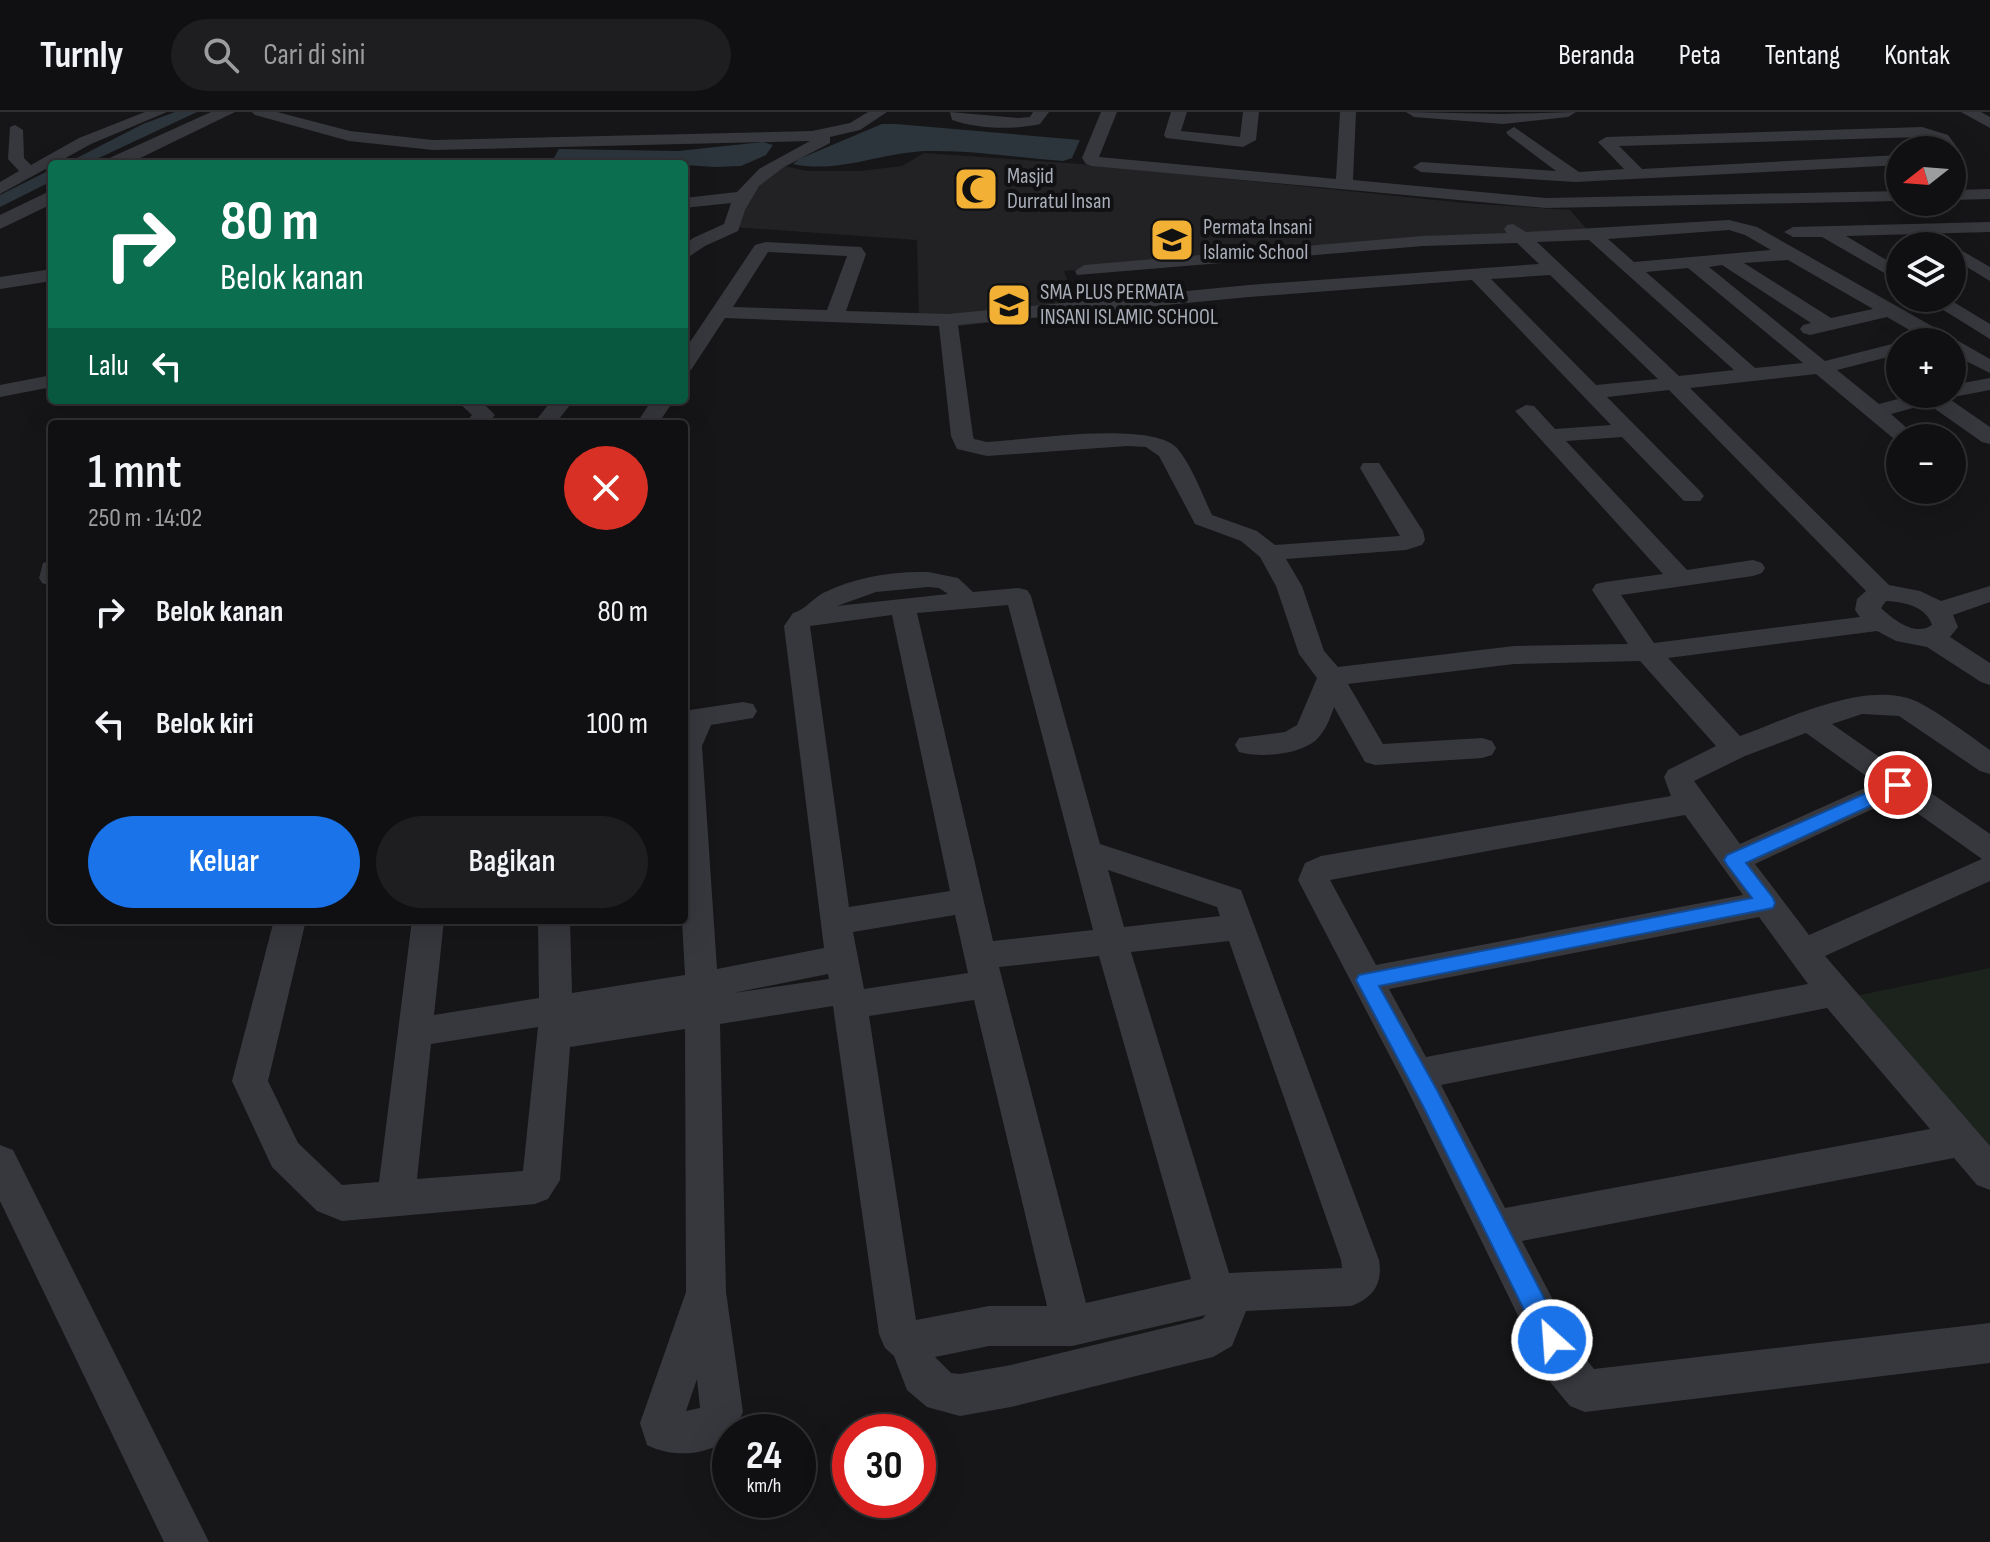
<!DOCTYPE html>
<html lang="id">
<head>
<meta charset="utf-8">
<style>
	body { margin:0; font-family:"Sofia Sans Condensed",sans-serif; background:#1e1e20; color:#f1f3f6; height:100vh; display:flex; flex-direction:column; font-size:30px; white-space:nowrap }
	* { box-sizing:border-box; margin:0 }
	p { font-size:26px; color:#9c9d9f }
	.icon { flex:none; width:44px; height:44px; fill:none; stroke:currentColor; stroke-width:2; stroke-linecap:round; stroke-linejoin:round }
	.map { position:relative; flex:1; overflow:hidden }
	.side { position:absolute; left:48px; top:308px; width:640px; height:504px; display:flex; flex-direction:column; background:#101012; border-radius:8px; box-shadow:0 8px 32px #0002,0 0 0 2px #303032 }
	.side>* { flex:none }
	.hud { position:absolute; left:48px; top:48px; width:640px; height:244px; border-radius:8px; box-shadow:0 8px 32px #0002,0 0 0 2px #303032; background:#0b6e4f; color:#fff; overflow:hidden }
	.needle { width:52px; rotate:253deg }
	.controls { position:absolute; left:1886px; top:24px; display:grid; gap:16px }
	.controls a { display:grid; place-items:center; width:80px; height:80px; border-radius:50%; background:#101012; box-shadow:0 8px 32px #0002,0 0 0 2px #303032; font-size:40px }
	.speed { position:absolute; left:712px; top:1302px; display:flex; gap:16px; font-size:40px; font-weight:700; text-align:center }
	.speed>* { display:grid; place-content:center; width:104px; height:104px; border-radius:50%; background:#101012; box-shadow:0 8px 32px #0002,0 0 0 2px #303032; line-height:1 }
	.speed small { font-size:20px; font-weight:400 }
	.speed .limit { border:12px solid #d22; background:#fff; color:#111 }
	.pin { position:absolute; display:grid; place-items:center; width:68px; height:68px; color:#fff; margin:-34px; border:4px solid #fff; border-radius:50%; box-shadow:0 2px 8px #0007 }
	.me { position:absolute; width:88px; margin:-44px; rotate:334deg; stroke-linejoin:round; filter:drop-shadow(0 0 6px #0008) }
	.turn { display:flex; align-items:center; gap:28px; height:168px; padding:0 40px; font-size:36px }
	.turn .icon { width:104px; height:104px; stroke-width:2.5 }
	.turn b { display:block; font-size:56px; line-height:68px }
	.then { display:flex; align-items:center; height:76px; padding:0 40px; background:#0003; gap:16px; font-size:30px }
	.round { display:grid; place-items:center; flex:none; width:84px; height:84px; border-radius:42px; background:#1e1e20 }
	.headline { display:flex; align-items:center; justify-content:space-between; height:136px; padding:0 40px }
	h1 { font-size:48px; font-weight:600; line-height:60px }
	.cta { display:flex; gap:16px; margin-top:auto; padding:16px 40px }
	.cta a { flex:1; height:92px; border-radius:48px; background:#1a73e8; color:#fff; font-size:32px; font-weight:600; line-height:92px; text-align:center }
	.cta a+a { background:#1e1e20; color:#f1f3f6 }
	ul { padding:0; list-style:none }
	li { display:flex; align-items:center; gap:24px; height:112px; padding:0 40px }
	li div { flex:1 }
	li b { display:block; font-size:30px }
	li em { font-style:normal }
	header { display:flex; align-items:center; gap:48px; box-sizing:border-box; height:112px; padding:0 40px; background:#101012; border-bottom:2px solid #303032 }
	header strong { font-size:38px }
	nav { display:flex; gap:44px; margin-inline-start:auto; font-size:28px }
	.search { width:560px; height:72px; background:#1e1e20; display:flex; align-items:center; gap:20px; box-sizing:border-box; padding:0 28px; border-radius:44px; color:#9c9d9f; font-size:30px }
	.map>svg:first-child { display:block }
</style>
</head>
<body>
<header>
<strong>Turnly</strong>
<div class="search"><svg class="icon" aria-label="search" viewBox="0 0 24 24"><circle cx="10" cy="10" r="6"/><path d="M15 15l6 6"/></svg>Cari di sini</div>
<nav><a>Beranda</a><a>Peta</a><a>Tentang</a><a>Kontak</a></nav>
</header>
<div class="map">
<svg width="1990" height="1430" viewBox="0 0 1990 1430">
	<rect width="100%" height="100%" fill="#161618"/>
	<polygon fill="#222225" points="924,41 1095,53 1465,91 1570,98 1591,122 1422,128 1064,159 1079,201 950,215 919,206 917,128 732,115 735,95 775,52 807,59 860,59 902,54"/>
	<polygon fill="#1c231d" points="1990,856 1990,1039 1851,885"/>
	<g fill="#2c353c">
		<path d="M882 12H896L1080 28 1072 46 1063 49C1019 46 972 38 928 39 882 40 838 62 793 52L799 47Z"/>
		<polygon points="763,30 773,33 766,43 741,54 714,55 615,48 560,49 554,46 559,37 678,39"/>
	</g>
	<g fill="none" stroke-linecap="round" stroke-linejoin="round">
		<g fill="#2c353c" fill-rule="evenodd">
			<polygon points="175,0 197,0 86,52 65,52 143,12"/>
			<polygon points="52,57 52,69 0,95 0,83"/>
		</g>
		<g fill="#37383d" fill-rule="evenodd">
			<polygon points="145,0 167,0 91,32 0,82 0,70 19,59 8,47 10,15 15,13 23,18 24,46 31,53 79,26"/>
			<polygon points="252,0 277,0 350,19 433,28 812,19 850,11 868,0 887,0 860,18 830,25 830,31 784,55 759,74 745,98 738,119 705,134 684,148 684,134 693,126 724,112 731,91 684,96 684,86 737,80 759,57 810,29 433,38 349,29 255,3"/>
			<path d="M950 0 1019 6 1030 5 1033 0H1049L1040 12C1014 18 977 17 952 8Z"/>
			<polygon points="1101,0 1117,0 1099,45 1336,67 1340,0 1356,0 1353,68 1546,86 1900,79 1900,89 1546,96 1092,54 1086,52 1082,46"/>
			<polygon points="1171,0 1187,0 1181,19 1240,25 1243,0 1259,0 1256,28 1243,35 1166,26 1164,23"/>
			<polygon points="1406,0 1503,2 1576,0 1568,5 1503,12 1414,5"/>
			<polygon points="1961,0 1981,0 1990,5 1990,16"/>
			<polygon points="1514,15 1579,60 1624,57 1598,30 1606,25 1922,15 1948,23 1959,38 1952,43 1952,38 1943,38 1936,29 1921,25 1619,34 1642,57 1900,43 1900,53 1575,70 1421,60 1413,55 1421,50 1556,59 1508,23 1506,20"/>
			<polygon points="1990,77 1990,87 1952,88 1952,78"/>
			<path d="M1729 108 1757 115 1990 247V261L1952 242V230H1930L1887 205 1810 223 1803 221 1800 217 1803 213 1811 211 1722 153 1709 155 1825 249 1900 230V242L1837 258 1879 292 1917 282H1952V273L1990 266V278L1948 286 1990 315V332L1982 330 1928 292 1891 302 1918 326H1900L1899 331 1816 262 1690 276 1889 473 1920 479 1941 489 1990 474V490L1953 503 1958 515 1950 525 1990 551V573L1981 570 1927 535 1896 529 1877 519 1668 546 1740 624C1787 607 1869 566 1918 590 1943 603 1967 622 1990 638V662L1980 659 1899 604 1862 602 1832 612 1990 722V769L1825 844 1990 1034V1078L1977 1073 1954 1046 1522 1129 1581 1241 1594 1257 1990 1211V1251L1585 1300 1570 1294 1551 1271 1405 973 1298 768 1305 751 1321 744 1671 684 1664 665 1668 658 1716 634 1640 549 1514 552 1348 572 1383 632 1482 626 1492 629 1496 636 1492 643 1482 646 1375 653 1365 650 1334 595C1330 607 1325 620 1315 629 1297 643 1260 646 1239 640L1235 633 1239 626 1285 620 1297 613 1317 566 1299 542 1276 474 1260 445 1241 429 1195 412 1159 344 1146 335 1127 334 987 344 957 337 951 324 939 214 725 206 691 258 684 260V239L755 133 766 130 861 135 866 142 846 199 948 202 1249 173 1539 152 1517 131 1423 134 1077 163 1075 159 1084 153 1423 124 1507 121 1504 117 1507 113 1513 112 1526 120ZM1729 118 1745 123 1771 138 1634 150 1608 127ZM1589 128 1734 258 1679 264 1537 130ZM768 140 847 144 827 198 733 195ZM1788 148 1873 197 1831 206 1744 151ZM1688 156 1803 251 1755 256 1646 160ZM1550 163 1658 267 1596 273 1491 167ZM1472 168 1611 313 1555 317 1534 294 1526 293 1515 299 1663 462 1605 470 1596 472 1592 478 1628 532 1514 534 1338 555 1324 539 1302 474 1286 447 1406 438 1422 433 1425 428 1423 419 1379 351H1363L1360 356 1400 424 1275 433 1257 419 1212 403C1202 382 1192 354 1177 336 1151 308 1027 328 987 330L974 327 973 324 958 213 1249 185ZM1669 278 1866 479 1857 487 1855 498 1860 505 1654 531 1621 483 1753 464 1762 461 1765 456 1762 451 1753 448 1687 458 1566 329 1622 325 1684 389H1700L1704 384 1700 379 1607 285ZM1886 489C1904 490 1926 494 1932 513 1915 525 1894 508 1881 496ZM1806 621 1876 671 1740 732 1694 669 1745 644ZM1896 686 1982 747 1809 823 1755 752ZM1685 703 1743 783 1376 853 1330 768ZM1759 805 1808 872 1426 945 1389 877ZM1827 896 1930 1017 1505 1096 1441 973Z"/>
			<polygon points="1990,110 1990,120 1846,124 1900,156 1900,170 1822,125 1793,125 1784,120 1793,115"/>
			<polygon points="1952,133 1990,155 1990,169 1952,146 1952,134 1946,134"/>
			<polygon points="52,157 52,169 0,177 0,165"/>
			<polygon points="1924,186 1947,186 1990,212 1990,227"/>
			<polygon points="52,263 52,275 0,285 0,273"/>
			<polygon points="456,288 480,288 495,303 487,312 464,312 472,303"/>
			<polygon points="552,288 574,288 555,312 533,312"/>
			<polygon points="652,288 674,288 658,312 636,312"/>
			<polygon points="52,448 52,473 51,474 42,471 39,466 43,451"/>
			<path d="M928 460 958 466 973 480 1018 476 1027 478 1031 484 1100 732 1241 778 1379 1148C1383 1172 1373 1186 1351 1194L1246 1199 1232 1234 1213 1245 1011 1295 960 1304 927 1295 907 1278 894 1244 885 1236 879 1222 833 894 720 912 726 1180 743 1300 734 1320H730V1326C706 1344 673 1346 647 1333L640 1311 686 1180 685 917 570 935 560 1068 548 1087 535 1092 342 1109 317 1099 272 1055 232 969 274 808H306L268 969 298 1031 342 1073 379 1070 412 808H444L434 903 539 886 538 808H570L572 881 685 863 682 808 684 610 690 598 743 590 753 592 757 599 753 606 711 613 702 634 717 857 824 836 784 514 793 501C805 498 811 488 823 481 855 465 892 459 928 460ZM928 475 939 476 948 482 837 494 876 480ZM1008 493 1093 818 993 829 917 501ZM892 503 950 779 849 795 810 514ZM1108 758 1217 795 1220 804 1124 815ZM955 803 968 861 864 877 853 820ZM1229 829 1341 1148 1342 1156 1229 1161 1131 840ZM1099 844 1191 1167 1086 1191 999 855ZM828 862 829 867 733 881ZM974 888 1047 1194H989L916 1208 869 904ZM538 915 523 1059 417 1067 431 932ZM1206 1203 1202 1207 1011 1253 960 1262 951 1261 935 1245 989 1234H1072ZM697 1267 700 1296 686 1299Z"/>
			<polygon points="0,1033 13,1038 209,1430 164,1430 0,1089"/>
		</g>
		<g fill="#37383d" fill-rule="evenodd">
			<polygon points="211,0 235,0 128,52 102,52 105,48"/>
			<polygon points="52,78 52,92 0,117 0,103"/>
		</g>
	</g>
	<polygon fill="#1a73e8" stroke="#114b97" stroke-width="2" points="1898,667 1907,673 1905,678 1746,751 1773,786 1775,791 1773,796 1379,874 1438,980 1561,1219 1564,1228 1561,1236 1552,1240 1543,1236 1423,994 1356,868 1359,863 1752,786 1727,753 1724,748 1727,743"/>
	<defs>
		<g id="mosque-square" transform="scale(2.3)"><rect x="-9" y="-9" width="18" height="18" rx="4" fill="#f2b134" stroke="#111113"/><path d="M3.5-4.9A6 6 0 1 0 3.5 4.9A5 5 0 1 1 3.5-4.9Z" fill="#111"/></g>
		<g id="school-square" transform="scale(2.3)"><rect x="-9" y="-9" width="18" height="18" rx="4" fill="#f2b134" stroke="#111113"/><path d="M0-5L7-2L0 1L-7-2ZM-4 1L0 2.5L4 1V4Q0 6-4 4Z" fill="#111"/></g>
	</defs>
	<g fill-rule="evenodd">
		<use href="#mosque-square" x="976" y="77"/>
		<use href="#school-square" x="1172" y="128"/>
		<use href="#school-square" x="1009" y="193"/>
	</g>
	<g text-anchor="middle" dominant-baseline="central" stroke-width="8" stroke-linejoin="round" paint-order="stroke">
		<g font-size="22" fill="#a8adb8" stroke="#111113" text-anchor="start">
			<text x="1007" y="64">Masjid<tspan x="1007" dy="25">Durratul Insan</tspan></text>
			<text x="1203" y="115">Permata Insani<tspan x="1203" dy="25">Islamic School</tspan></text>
			<text x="1040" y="180">SMA PLUS PERMATA<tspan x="1040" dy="25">INSANI ISLAMIC SCHOOL</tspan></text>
		</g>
	</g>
</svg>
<div class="controls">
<a><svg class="needle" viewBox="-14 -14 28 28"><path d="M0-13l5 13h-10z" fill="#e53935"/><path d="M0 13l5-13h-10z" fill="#9c9d9f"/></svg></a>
<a><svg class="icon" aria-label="layers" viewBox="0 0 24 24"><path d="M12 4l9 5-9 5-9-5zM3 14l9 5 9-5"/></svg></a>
<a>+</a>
<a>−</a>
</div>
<div class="speed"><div>24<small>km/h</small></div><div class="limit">30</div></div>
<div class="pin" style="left:1898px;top:673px;background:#d93025"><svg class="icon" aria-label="arrive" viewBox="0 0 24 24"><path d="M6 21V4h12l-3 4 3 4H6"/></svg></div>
<svg class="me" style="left:1552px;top:1228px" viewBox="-20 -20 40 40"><circle r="17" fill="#1a73e8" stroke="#fff" stroke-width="3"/><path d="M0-11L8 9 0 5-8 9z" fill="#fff"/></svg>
<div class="hud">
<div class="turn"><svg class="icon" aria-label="right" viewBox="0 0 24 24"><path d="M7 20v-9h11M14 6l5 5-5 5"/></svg><div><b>80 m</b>Belok kanan</div></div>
<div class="then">Lalu<svg class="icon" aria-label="left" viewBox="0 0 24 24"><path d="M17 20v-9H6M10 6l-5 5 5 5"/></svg></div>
</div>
<section class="side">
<div class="headline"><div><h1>1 mnt</h1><p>250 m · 14:02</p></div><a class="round" style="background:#d93025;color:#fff"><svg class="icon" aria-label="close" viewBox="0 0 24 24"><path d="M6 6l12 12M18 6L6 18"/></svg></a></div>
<ul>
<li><svg class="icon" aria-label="right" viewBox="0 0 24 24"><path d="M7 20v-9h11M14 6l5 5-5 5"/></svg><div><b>Belok kanan</b></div><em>80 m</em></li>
<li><svg class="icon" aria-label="left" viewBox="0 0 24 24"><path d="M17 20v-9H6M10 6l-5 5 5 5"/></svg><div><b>Belok kiri</b></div><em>100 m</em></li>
</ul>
<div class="cta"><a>Keluar</a><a>Bagikan</a></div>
</section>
</div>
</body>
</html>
